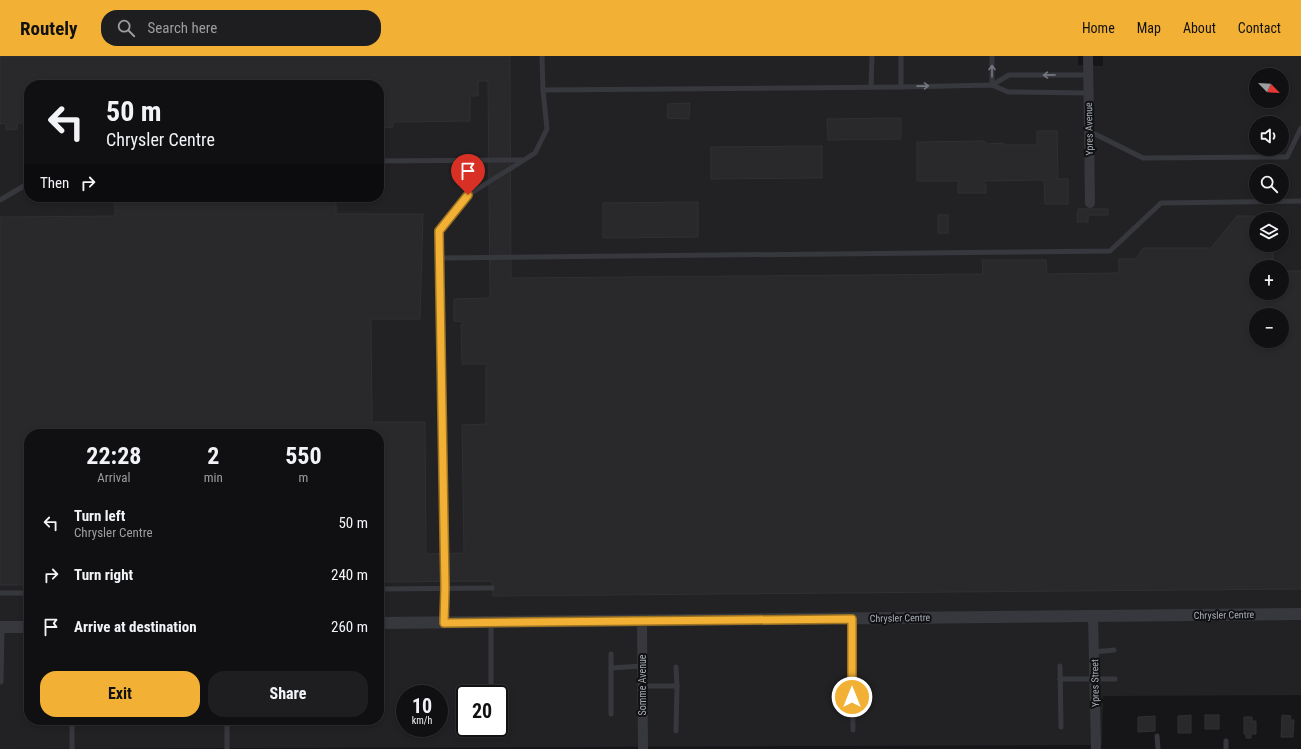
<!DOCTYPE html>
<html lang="en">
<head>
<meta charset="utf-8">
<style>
	body { margin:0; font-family:"Roboto Condensed",sans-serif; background:#1e1e20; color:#f1f3f6; height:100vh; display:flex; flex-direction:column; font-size:15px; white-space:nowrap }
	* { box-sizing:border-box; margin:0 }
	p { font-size:13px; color:#9c9d9f }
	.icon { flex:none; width:22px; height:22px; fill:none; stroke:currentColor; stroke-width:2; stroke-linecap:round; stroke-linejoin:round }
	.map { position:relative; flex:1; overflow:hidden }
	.sheet { position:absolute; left:24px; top:373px; width:360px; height:296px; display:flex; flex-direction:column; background:#101012; border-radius:16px; box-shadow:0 2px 6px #0003,0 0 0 1px #303032 }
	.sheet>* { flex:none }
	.top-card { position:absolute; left:24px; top:24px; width:360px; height:122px; border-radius:16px; box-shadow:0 2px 6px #0003,0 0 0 1px #303032; background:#101012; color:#f1f3f6; overflow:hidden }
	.needle { width:26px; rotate:115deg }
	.buttons { position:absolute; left:1249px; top:12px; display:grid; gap:8px }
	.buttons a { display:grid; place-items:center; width:40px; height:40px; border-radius:50%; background:#101012; box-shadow:0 2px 6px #0003,0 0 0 1px #303032; font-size:20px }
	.speed { position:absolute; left:396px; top:629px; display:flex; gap:8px; font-size:20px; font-weight:700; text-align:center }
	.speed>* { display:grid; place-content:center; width:52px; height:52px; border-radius:50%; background:#101012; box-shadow:0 2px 6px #0003,0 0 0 1px #303032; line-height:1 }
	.speed small { font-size:10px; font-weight:400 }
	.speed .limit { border:2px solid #111; border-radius:6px; background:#fff; color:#111 }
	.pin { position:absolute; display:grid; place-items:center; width:34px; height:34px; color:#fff; margin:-41px -17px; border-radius:50% 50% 50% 0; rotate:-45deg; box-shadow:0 0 4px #0007 }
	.pin .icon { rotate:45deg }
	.me { position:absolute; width:44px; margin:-22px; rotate:0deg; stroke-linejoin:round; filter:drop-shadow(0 0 3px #0008) }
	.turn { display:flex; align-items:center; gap:14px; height:84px; padding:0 16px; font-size:18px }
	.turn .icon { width:52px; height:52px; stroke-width:2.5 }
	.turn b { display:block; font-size:28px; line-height:34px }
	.then { display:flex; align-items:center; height:38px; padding:0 16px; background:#0003; gap:8px; font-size:15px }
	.eta { display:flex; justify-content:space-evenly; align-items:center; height:68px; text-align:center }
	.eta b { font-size:24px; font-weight:700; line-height:28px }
	.cta { display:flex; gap:8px; margin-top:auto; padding:8px 16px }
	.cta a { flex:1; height:46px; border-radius:16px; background:#f2b134; color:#111; font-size:16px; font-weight:700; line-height:46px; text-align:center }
	.cta a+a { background:#1e1e20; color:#f1f3f6 }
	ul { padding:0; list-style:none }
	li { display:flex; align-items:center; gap:12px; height:52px; padding:0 16px }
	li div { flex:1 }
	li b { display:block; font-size:15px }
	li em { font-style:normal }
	header { display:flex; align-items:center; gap:24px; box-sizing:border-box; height:56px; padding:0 20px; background:#f2b134; color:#111 }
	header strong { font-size:19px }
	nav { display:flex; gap:22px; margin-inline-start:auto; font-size:14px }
	.search { width:280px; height:36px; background:#1e1e20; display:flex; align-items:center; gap:10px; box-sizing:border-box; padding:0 14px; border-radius:16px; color:#9c9d9f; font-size:15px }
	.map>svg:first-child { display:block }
</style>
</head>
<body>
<header>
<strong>Routely</strong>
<div class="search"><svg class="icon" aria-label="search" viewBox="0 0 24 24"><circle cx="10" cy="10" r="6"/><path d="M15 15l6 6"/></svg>Search here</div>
<nav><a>Home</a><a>Map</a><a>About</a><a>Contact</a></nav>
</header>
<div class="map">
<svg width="1301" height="693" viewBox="0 0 1301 693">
	<rect width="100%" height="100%" fill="#161618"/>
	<path fill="#222225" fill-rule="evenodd" d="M0 0H1078V9L1103 10V0H1301V639L1103 640 1102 689 0 693ZM1256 19H1282V45H1256ZM29 29H379V141H29ZM1256 67H1282V93H1256ZM1256 115H1282V141H1256ZM1256 163H1282V189H1256ZM1256 211H1282V237H1256ZM1256 259H1282V285H1256ZM29 378H379V664H29ZM405 638H439V672H405ZM465 638H499V672H465Z"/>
	<g fill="#29292c" stroke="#303034" fill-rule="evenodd">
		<path d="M0 0H510L511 222 983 218 982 204H1046L1047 218 1119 217V203H1136L1143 192H1211L1237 160H1273V163H1256V189H1273V211H1256V237H1282V215H1301V533L493 540 492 525 379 526V378H29V529H0V161L115 160V141H336V158H423L420 263H371L372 366H425L426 498 464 497 462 369 486 368V308H462L461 269H463V266L454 265V243L490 242 488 25H478V40H470V65L393 66V71L383 72V91H379V29H29V67H17V73L6 74V67L0 68ZM1256 259H1282V285H1256Z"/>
		<polygon points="690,47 689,63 667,62 668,48"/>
		<polygon points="901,62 901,83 828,84 827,63"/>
		<polygon points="1037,75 1057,75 1058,123 1068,123 1068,148 1045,148 1044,124 984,125 984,129 986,129 986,137 958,137 958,125 917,125 917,86 984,85 987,88 1004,87 1004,89 1037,89"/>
		<polygon points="822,90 822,122 711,123 711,91"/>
		<polygon points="698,146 698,181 603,182 603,147"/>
		<polygon points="1078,153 1108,153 1108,159 1088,159 1088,166 1077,166"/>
		<rect x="938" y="159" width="10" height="18"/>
		<polygon points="1191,659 1191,677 1178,677 1178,660"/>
		<rect x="1205" y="659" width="14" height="14"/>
		<polygon points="1282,659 1291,660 1290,664 1294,664 1293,681 1281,681"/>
		<polygon points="1155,660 1155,675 1138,676 1138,661"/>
		<polygon points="1244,661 1252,661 1252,665 1256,665 1256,678 1251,678 1251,682 1246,682 1246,678 1244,678"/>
	</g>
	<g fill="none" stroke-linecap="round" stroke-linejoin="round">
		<g stroke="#37383d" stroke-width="5">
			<polyline points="542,0 543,34"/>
			<polyline points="901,0 901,31 992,29 1008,36 1088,37"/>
			<polyline points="992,29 1009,19 1088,19"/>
			<polyline points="992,29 992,0"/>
			<polyline points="871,31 872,0"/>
			<polyline points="1089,75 1143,102 1287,101 1301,72"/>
			<polyline points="379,105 522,104"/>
			<polyline points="0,144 29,127"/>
			<polyline points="439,202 1110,195 1161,147 1301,145"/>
			<polyline points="379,533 492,532"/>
			<polyline points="0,537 29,537"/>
			<polyline points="852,563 853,674"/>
			<polyline points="444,566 445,532 439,175 468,139 535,97 547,73 543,34 901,31"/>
			<polyline points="1094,596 1114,594"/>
			<polyline points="611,598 611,658"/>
			<polyline points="1060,610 1061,671"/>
			<polyline points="611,612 642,610"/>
			<polyline points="1060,623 1115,623"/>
			<polyline points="1,626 2,571"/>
			<polyline points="642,630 677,630 676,611"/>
			<polyline points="491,638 491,566"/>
			<polyline points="676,675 677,630"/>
			<polyline points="1157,680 1158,693"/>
			<polyline points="72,693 72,664"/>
			<polyline points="227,693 227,664"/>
			<polyline points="1226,693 1226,685"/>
		</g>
		<g stroke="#37383d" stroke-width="10">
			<polyline points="1088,0 1090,147"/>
			<polyline points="1093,560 1096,693"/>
			<polyline points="642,565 643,693"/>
		</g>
		<g stroke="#37383d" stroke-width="12">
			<polyline points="379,567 1301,558"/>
			<polyline points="0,571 29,571"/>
		</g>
	</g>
	<defs><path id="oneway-shaft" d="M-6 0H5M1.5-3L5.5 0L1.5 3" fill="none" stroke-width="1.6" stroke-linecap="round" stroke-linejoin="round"/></defs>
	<g stroke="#757881">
		<use href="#oneway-shaft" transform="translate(992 15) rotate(-90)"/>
		<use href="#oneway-shaft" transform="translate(1049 19) rotate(179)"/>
		<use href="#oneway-shaft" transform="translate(923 30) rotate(-1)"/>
	</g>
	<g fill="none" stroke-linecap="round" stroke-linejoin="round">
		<g stroke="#9d7322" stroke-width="10">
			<polyline id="route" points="468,139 439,175 445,532 444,567 852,563 852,641"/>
		</g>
		<use href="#route" stroke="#f2b134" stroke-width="7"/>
	</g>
	<g text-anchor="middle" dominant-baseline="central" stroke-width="4" stroke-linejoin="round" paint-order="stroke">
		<g font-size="10" fill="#a8adb8" stroke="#111113">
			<text transform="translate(1089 73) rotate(-91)">Ypres Avenue</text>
			<text transform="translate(1224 559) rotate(-1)">Chrysler Centre</text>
			<text transform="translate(900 562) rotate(-1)">Chrysler Centre</text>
			<text transform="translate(1095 627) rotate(-91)">Ypres Street</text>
			<text transform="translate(642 629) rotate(-90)">Somme Avenue</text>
		</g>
	</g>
</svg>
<div class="buttons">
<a><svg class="needle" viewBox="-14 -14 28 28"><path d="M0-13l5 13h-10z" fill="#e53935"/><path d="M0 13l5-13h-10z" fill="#9c9d9f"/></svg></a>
<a><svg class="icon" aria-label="sound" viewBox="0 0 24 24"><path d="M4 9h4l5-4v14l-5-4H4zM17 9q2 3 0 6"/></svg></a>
<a><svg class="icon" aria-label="search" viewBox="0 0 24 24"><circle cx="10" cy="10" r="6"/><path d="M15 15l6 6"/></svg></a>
<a><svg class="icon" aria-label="layers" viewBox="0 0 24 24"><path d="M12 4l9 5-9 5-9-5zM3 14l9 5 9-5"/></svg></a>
<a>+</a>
<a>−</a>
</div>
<div class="speed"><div>10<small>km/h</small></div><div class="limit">20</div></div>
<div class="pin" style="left:468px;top:139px;background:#d93025"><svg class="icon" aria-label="arrive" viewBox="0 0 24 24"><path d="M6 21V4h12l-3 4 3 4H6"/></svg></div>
<svg class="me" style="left:852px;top:641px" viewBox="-20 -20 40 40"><circle r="17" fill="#f2b134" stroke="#fff" stroke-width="3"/><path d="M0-11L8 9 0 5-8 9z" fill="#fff"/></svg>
<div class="top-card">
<div class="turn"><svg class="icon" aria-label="left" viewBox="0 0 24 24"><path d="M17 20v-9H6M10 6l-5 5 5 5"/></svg><div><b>50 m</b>Chrysler Centre</div></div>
<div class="then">Then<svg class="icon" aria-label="right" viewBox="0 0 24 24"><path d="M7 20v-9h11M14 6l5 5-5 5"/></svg></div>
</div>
<section class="sheet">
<div class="eta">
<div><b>22:28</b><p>Arrival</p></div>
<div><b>2</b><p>min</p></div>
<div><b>550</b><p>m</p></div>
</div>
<ul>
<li><svg class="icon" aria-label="left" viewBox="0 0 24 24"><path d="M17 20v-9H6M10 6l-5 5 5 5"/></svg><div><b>Turn left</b><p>Chrysler Centre</p></div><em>50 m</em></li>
<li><svg class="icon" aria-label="right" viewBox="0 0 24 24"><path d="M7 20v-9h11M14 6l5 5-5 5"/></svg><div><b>Turn right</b></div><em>240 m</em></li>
<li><svg class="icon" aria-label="arrive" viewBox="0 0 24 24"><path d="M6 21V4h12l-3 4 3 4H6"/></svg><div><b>Arrive at destination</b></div><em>260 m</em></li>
</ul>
<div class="cta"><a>Exit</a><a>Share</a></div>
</section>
</div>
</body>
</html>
